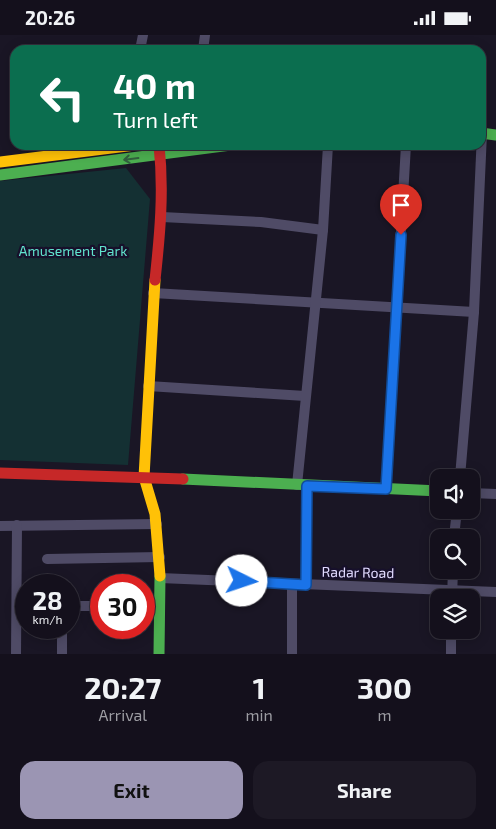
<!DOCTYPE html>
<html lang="en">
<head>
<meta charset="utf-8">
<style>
	body { margin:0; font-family:"Exo 2",sans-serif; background:#1d1925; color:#f1f3f6; height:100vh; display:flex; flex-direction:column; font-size:19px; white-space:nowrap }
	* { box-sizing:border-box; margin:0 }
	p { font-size:16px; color:#9d9da3 }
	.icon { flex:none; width:28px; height:28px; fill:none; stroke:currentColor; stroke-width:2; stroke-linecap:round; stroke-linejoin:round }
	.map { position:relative; height:619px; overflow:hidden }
	.details { display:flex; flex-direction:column; background:#14101c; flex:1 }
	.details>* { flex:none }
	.top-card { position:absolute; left:10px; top:10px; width:476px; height:105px; border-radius:15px; box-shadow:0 2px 12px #0003,0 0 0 1px #33303b; background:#0b6e4f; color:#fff; overflow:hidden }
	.controls { position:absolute; left:430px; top:434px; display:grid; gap:10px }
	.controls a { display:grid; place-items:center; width:50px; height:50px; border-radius:10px; background:#14101c; box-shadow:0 2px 12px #0003,0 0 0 1px #33303b; font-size:25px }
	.speed { position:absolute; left:15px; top:539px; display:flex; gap:10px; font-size:25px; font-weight:700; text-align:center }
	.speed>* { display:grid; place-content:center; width:65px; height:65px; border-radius:50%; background:#14101c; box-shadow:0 2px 12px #0003,0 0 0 1px #33303b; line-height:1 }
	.speed small { font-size:12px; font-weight:400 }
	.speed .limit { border:8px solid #d22; background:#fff; color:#111 }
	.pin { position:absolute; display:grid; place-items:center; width:42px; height:42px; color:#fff; margin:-51px -21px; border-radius:50% 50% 50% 0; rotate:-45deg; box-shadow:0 0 5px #0007 }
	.pin .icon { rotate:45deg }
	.me { position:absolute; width:55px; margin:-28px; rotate:94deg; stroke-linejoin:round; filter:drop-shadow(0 0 4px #0008) }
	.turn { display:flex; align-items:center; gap:18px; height:105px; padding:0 20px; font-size:22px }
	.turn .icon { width:65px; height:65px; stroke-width:2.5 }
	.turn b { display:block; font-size:35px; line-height:42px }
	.eta { display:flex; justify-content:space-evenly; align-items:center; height:85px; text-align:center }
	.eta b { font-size:30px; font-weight:700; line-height:35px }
	.cta { display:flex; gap:10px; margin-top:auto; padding:10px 20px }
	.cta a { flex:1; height:58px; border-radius:15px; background:#9b95b3; color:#111; font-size:20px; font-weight:700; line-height:58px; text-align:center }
	.cta a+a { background:#1d1925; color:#f1f3f6 }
	.status { display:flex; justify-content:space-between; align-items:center; height:35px; padding:0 25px; background:#14101c; direction:ltr }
	.status svg { height:14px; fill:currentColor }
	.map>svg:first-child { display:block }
</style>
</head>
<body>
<div class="status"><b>20:26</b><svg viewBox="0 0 49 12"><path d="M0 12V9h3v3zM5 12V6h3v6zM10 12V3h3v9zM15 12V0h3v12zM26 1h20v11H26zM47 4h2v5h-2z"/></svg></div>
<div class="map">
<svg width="496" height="619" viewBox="0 0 496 619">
	<rect width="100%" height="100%" fill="#1a1625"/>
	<polygon fill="#143033" points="126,133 150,164 128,430 0,425 0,146"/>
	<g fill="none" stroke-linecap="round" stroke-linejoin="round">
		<g stroke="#4f4b66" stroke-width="10">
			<polyline points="140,15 143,0"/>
			<polyline points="203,15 205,0"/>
			<polyline points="162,182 261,187 323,195"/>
			<polyline points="153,258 474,277"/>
			<polyline points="148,351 305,361"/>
			<polyline points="460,442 474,277 482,98"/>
			<polyline points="297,450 323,195 328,110"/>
			<polyline points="386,454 406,110"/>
			<polyline points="471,458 496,459"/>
			<polyline points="0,491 157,489"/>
			<polyline points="454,502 457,475"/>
			<polyline points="47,524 160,522"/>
			<polyline points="160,543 496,557"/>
			<polyline points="306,550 307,451"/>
			<polyline points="452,562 453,535"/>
			<polyline points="69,571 101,571"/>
			<polyline points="144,571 160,571"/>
			<polyline points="62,592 62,619"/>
			<polyline points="16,619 17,490"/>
			<polyline points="292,619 292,550"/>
			<polyline points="451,619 451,595"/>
		</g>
		<g stroke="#4caf50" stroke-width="11">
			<polyline points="481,98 496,100"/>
			<polyline points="0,140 231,110"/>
			<polyline points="183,444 439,456"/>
			<polyline points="159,619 160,541"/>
		</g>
		<g stroke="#ffc107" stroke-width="11">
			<polyline points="0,127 135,110"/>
			<polyline points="155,245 144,442 155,479 160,541"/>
		</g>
		<g stroke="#c62828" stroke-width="11">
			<path d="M155 245C160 199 164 156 159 110"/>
			<polyline points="0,438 183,444"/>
		</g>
	</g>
	<defs><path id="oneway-shaft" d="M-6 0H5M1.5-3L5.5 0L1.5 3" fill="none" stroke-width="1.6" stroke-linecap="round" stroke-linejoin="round" transform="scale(1.25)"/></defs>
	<use stroke="#32603e" href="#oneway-shaft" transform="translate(131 124) rotate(173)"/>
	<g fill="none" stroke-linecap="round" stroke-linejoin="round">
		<g stroke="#114b97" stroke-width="12">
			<polyline id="route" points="242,546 306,550 307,451 386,454 401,200"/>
		</g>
		<use href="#route" stroke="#1a73e8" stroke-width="9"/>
	</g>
	<g text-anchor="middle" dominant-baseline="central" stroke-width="4.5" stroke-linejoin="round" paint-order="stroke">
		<g font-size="14" fill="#61e4ce" stroke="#17102b">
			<text x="73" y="215">Amusement Park</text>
		</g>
		<g font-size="14" fill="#e1daff" stroke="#17102b">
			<text transform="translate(358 537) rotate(1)">Radar Road</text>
		</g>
	</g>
</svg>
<div class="controls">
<a><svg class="icon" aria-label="sound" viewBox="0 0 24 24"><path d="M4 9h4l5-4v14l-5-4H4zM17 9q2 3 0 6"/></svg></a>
<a><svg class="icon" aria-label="search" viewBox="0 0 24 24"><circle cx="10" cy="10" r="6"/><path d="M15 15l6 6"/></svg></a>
<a><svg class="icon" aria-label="layers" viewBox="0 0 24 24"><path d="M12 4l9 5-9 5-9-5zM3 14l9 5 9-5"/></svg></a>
</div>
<div class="speed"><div>28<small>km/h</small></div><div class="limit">30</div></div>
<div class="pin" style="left:401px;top:200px;background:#d93025"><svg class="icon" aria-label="arrive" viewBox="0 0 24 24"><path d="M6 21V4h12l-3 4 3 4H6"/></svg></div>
<svg class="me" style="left:242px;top:546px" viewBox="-20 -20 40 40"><circle r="19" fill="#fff"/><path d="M0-13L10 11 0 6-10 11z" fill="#1a73e8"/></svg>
<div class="top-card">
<div class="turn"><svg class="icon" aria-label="left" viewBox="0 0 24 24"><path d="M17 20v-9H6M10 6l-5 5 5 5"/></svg><div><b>40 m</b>Turn left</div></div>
</div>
</div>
<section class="details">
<div class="eta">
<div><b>20:27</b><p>Arrival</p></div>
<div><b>1</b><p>min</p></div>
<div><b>300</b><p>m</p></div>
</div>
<div class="cta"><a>Exit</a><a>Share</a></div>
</section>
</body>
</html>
